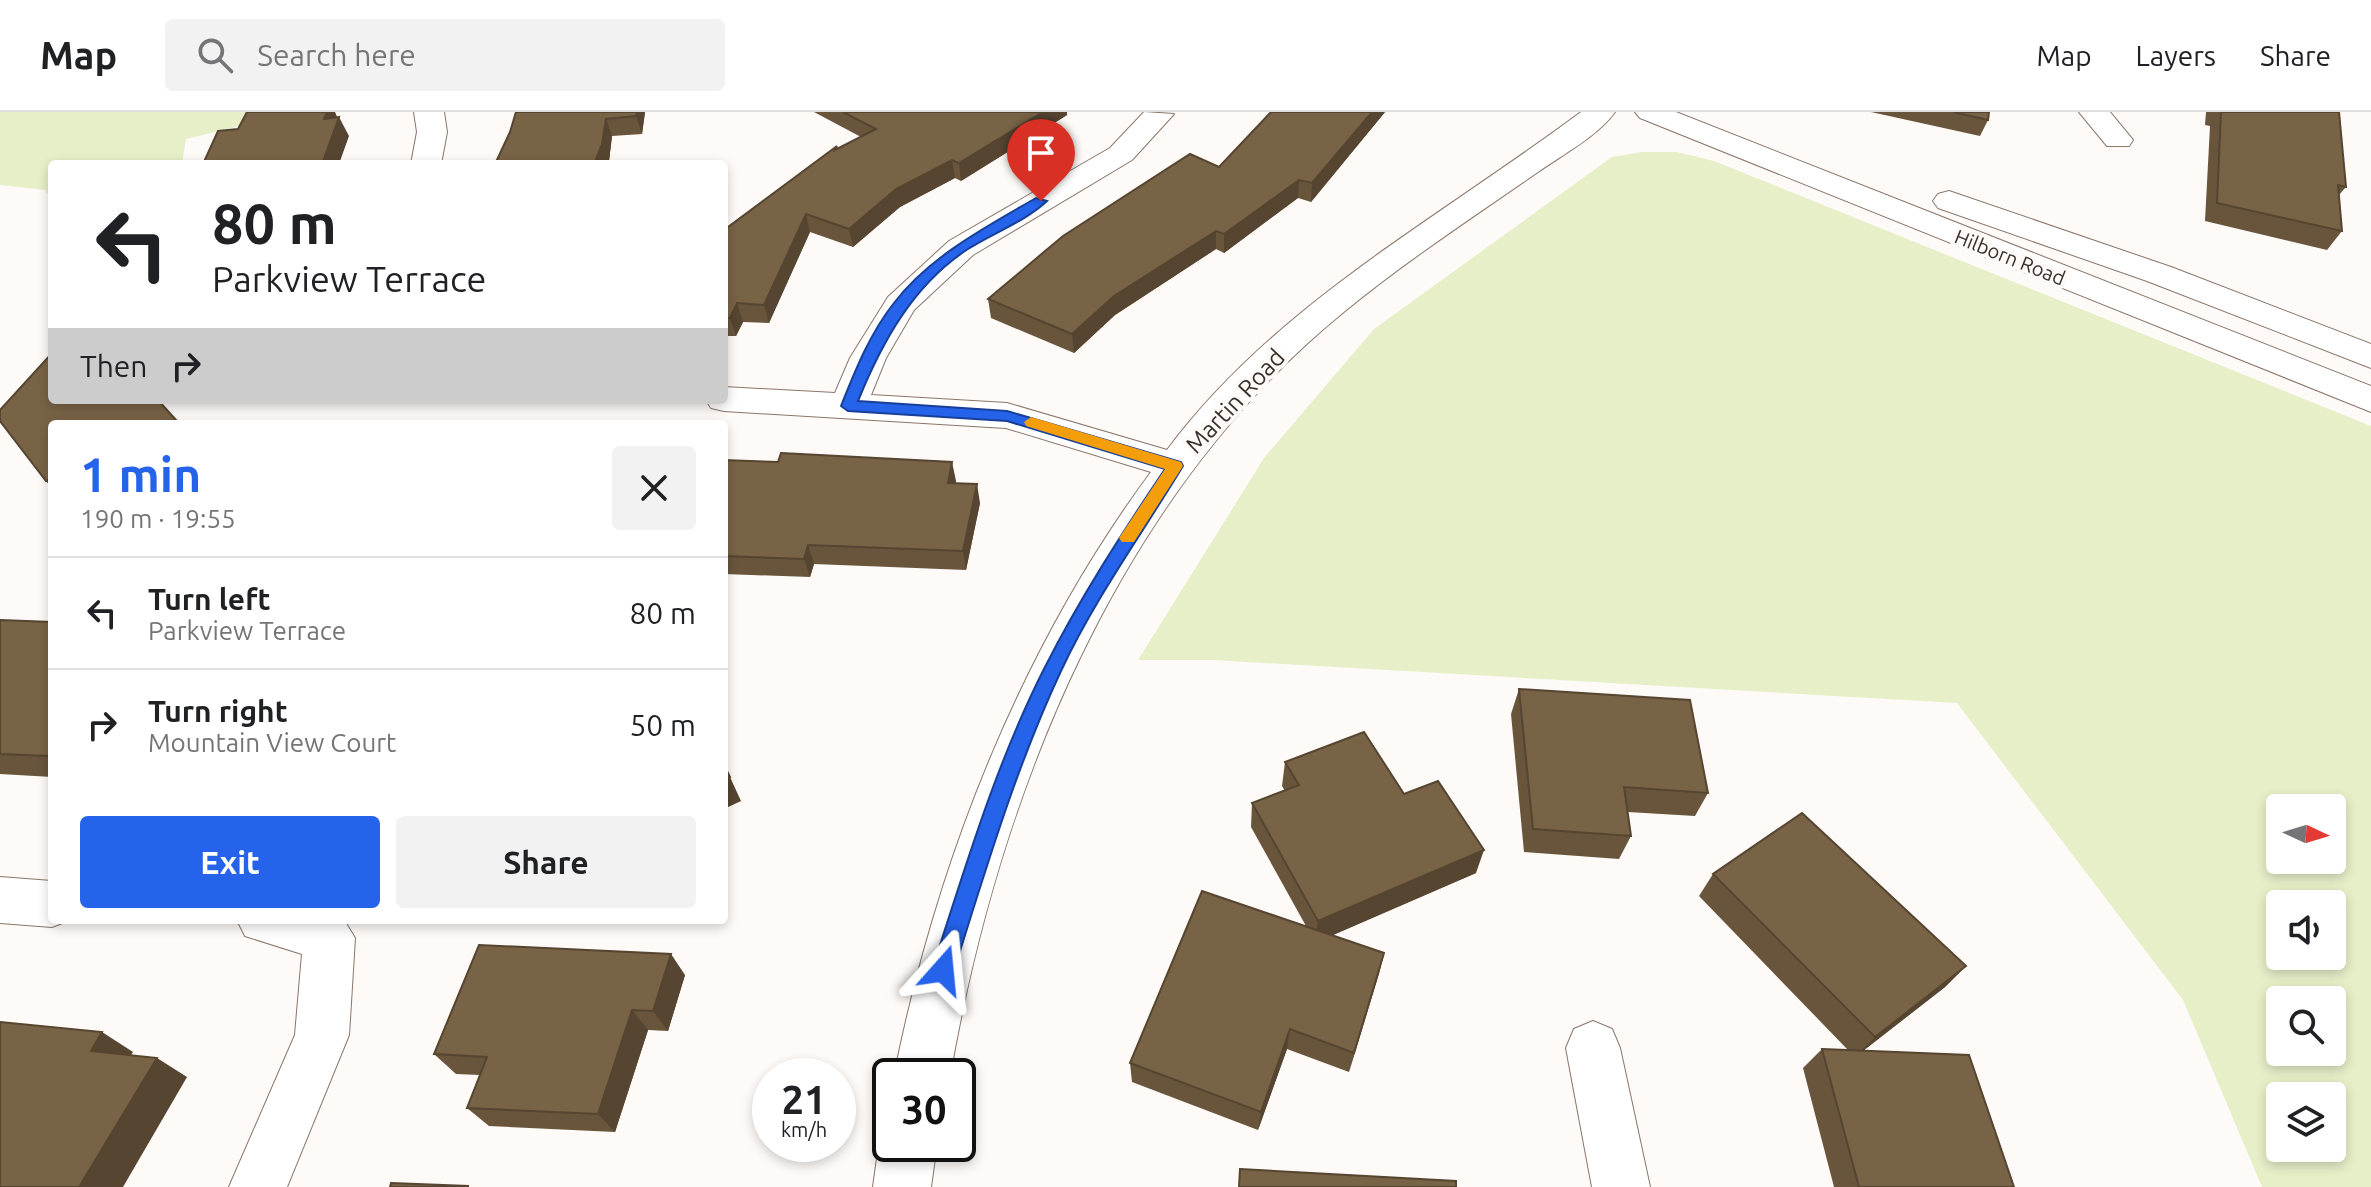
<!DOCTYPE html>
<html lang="en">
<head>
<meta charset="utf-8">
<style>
	body { margin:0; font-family:Ubuntu,sans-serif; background:#f2f2f2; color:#202124; height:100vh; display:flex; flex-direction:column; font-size:30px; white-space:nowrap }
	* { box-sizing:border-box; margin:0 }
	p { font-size:26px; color:#757577 }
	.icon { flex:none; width:44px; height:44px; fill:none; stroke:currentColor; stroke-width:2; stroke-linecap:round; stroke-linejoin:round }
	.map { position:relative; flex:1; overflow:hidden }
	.details { position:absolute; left:48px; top:308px; width:680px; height:504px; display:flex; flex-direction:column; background:#fff; border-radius:8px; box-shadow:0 4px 12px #0003 }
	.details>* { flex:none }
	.banner { position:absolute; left:48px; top:48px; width:680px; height:244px; border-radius:8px; box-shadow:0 4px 12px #0003; background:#fff; color:#202124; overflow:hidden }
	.needle { width:52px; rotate:94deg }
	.tools { position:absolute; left:2266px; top:682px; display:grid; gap:16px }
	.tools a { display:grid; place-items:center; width:80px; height:80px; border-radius:8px; background:#fff; box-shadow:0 4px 12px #0003; font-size:40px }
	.speed { position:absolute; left:752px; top:946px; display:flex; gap:16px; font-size:40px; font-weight:700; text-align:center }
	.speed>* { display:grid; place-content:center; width:104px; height:104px; border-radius:50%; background:#fff; box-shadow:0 4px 12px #0003; line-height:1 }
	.speed small { font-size:20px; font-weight:400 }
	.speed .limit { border:4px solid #111; border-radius:12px; background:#fff; color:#111 }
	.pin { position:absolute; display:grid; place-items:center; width:68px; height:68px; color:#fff; margin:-82px -34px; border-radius:50% 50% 50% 0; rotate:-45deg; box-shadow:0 0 8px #0007 }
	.pin .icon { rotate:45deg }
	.me { position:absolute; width:88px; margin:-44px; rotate:18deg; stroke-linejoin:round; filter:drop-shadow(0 0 6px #0008) }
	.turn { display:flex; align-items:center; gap:28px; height:168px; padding:0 32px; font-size:36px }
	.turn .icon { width:104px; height:104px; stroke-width:2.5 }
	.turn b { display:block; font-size:56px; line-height:68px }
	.then { display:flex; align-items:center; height:76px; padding:0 32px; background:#0003; gap:16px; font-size:30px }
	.round { display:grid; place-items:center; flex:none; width:84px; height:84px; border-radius:8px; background:#f2f2f2 }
	.headline { display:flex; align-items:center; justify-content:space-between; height:136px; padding:0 32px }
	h1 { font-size:48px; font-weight:700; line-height:60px; color:#2563eb }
	.button { display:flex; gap:16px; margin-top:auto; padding:16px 32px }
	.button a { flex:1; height:92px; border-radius:8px; background:#2563eb; color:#fff; font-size:32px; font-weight:700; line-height:92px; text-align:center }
	.button a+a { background:#f2f2f2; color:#202124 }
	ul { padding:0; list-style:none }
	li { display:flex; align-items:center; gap:24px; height:112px; padding:0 32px; border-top:2px solid #e0e0e0 }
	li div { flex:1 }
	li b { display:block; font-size:30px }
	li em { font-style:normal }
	header { display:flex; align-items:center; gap:48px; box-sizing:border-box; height:112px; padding:0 40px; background:#fff; border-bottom:2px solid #e0e0e0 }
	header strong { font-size:38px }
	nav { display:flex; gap:44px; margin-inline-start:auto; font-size:28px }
	.search { width:560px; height:72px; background:#f2f2f2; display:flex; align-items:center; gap:20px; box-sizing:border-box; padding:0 28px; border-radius:8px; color:#757577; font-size:30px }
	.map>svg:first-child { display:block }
</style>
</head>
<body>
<header>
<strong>Map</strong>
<div class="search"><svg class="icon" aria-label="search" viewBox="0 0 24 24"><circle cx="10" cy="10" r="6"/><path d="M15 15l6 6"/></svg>Search here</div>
<nav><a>Map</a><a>Layers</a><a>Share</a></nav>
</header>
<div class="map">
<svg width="2371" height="1075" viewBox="0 0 2371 1075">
	<rect width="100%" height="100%" fill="#fefaf7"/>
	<g fill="#e7efc8" fill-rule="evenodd">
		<polygon points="0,0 297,0 186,27 182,52 52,52 52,89 45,78 0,73"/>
		<path d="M1642 40H1677L1714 49 2371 314V1075H2262L2183 888 1957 591 1213 548H1138L1264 346 1374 217 1612 45ZM2280 696H2332V748H2280ZM2280 792H2332V844H2280ZM2280 888H2332V940H2280ZM2280 984H2332V1036H2280Z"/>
	</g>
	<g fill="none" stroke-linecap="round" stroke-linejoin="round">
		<g stroke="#8a766a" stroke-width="2">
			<g id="minor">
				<polygon points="414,0 444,0 447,20 441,52 411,52 417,20"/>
				<path d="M1144 0 1174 2 1132 48 973 143 914 198 886 246 871 283 1007 291 1167 338C1276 192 1438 107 1581 0H1615C1598 24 1562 43 1538 60 1473 105 1406 149 1345 199 1117 384 999 682 950 964H894C937 750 1020 537 1151 360L1006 316 724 299 711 296 706 288H724V275L835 281 850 246 888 185 949 129 1110 36Z"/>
				<polygon points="1635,0 1676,0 2371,274 2371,300 1640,6"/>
				<polygon points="2079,0 2110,0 2133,28 2129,34 2107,34"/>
				<polygon points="1949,79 2171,155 2371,232 2371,256 2147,169 1938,96 1933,89 1938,82"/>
				<polygon points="0,765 52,769 52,808 70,808 52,815 0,811"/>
				<polygon points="237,808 344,808 355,826 349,923 287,1075 229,1075 295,923 302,842 245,824"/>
				<polygon points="1593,909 1612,917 1620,936 1650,1075 1592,1075 1566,936 1574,917"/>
				<polygon points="890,1011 890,1032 937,1032 931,1075 873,1075 879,1032"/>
			</g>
		</g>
		<use href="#minor" fill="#fff" fill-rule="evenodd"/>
	</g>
	<g fill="#68553c">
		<polygon points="516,0 645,0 642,22 612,24 609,49 510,20"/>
		<polygon points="814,0 1067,0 1067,3 961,69 955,66 900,95 853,135 810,120 769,211 743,210 736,224 724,224 724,118 838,36 861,25"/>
		<polygon points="1271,0 1385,0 1311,90 1298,86 1224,141 1216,137 1115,203 1074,241 991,206 988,187 1219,55"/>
		<polygon points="1871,0 1989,0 1988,8 1980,24"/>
		<polygon points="2206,0 2339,0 2346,75 2339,83 2342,119 2327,138 2205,109 2210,14 2205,13"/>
		<polygon points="724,348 956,369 955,372 980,391 966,458 814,452 810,465 724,462"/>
		<polygon points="0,508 52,510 52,665 0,662"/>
		<polygon points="1519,577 1708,681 1695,704 1628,700 1631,724 1619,747 1524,740 1511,602"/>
		<polygon points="1285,650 1404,682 1476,761 1332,823 1384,841 1349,960 1287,937 1258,1018 1132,970 1130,951 1306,814 1251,715 1252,691 1285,679 1282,674"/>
		<polygon points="1713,762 1966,854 1945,875 1863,939 2014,1075 1834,1075 1803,956 1822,937 1848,938 1699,784"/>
		<polygon points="685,863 668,919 648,918 615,1020 489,1014 467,996 480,963 456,962 434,942"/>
	</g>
	<g fill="#554531">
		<polygon points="327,0 335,0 338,7 339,5 349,24 339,52 322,52 324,7"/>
		<polygon points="637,0 645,0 642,22 636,4"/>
		<polygon points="1043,0 1067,0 1067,3 961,69 959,51"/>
		<polygon points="1372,0 1385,0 1311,90 1312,71"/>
		<polygon points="606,7 612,24 609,49 608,52 594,52"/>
		<polygon points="952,48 955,66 900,95 853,135 849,117 896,77"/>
		<polygon points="1299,68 1298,86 1224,141 1224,122"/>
		<polygon points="806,102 810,120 769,211 764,193"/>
		<polygon points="1216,119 1216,137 1115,203 1074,241 1072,222 1114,184"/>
		<polygon points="737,191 743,210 736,224 730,206"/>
		<polygon points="952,350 956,369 951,390 948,371"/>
		<polygon points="52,366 52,376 46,369"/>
		<polygon points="977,372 980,391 966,458 963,439"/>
		<polygon points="808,433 814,452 810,465 804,447"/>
		<polygon points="724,652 741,689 724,697"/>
		<polygon points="1484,738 1476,761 1315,831 1318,809"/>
		<polygon points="1384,841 1379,862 1349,960 1354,941"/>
		<polygon points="671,842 685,863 668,919 653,899"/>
		<polygon points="1966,854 1945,875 1855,945 1875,925"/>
		<polygon points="632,898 648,918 615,1020 598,1002"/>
		<polygon points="1290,917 1287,937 1258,1018 1261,1000"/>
		<polygon points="102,920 133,940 122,958 91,939"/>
		<polygon points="157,946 187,965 123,1075 79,1075"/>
	</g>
	<g fill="#796346" stroke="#554531" stroke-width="2">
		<polygon points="247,0 327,0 324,7 339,5 322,52 203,52 218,19 238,17"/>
		<polygon points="516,0 637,0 636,4 606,7 602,32 594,52 495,52 510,20"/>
		<polygon points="843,0 1043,0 959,51 952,48 896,77 849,117 806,102 764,193 737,191 730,206 724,206 724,118 837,34 835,38 876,17"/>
		<polygon points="1271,0 1372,0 1312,71 1299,68 1224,122 1216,119 1114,184 1072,222 988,187 1063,124 1190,42 1219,55"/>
		<polygon points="1953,0 1989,0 1988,8"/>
		<polygon points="2221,0 2339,0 2346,75 2338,73 2342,119 2217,91"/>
		<polygon points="52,241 52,288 158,288 176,308 168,312 52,312 52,366 46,369 0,309 0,298"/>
		<polygon points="781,341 952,350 948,371 977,372 963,439 808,433 804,447 724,444 724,348 778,350"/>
		<polygon points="0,508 52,510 52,639 48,644 0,642"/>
		<polygon points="1519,577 1690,588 1708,681 1624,675 1631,724 1533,717"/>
		<polygon points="1364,620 1404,682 1438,669 1484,738 1318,809 1252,691 1299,673 1285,650"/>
		<polygon points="724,653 730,665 724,668"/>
		<polygon points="1802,701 1966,854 1875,925 1713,762"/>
		<polygon points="1202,779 1384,841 1354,941 1290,917 1261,1000 1130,951"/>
		<polygon points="479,833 671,842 653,899 632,898 598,1002 467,996 487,945 434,942"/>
		<polygon points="0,910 102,920 91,939 157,946 79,1075 0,1075"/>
		<polygon points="1822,937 1969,943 2014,1075 1859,1075"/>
		<polygon points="1240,1057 1456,1069 1456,1075 1239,1075"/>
		<polygon points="391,1071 468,1074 468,1075 390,1075"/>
	</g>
	<path fill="#2563eb" stroke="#184099" stroke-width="2" d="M1036 86 1047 89C1026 109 993 121 968 137 913 173 882 230 858 289L1007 299 1181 350 1183 354C1142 422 1095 486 1061 559 1016 655 986 757 954 858L951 865 943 868 935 865 932 858C965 756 996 651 1045 555 1080 486 1122 421 1165 357L1007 309 848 299 841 294C855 259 870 221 894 191 930 144 986 115 1036 86Z"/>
	<polygon fill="#f59e0b" points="1031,305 1181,350 1183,354 1134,430 1122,430 1119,426 1165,357 1026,314 1024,310"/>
	<g text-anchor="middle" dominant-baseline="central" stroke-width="8" stroke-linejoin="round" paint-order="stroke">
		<g font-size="20" fill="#38302b" stroke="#fefaf7">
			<text transform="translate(2010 145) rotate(22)">Hilborn Road</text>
		</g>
		<g font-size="24" fill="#38302b" stroke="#fefaf7">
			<text transform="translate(1235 289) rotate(-47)">Martin Road</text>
		</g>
	</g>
</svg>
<div class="tools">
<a><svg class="needle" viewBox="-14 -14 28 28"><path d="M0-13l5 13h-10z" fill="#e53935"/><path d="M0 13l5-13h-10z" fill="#757577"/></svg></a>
<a><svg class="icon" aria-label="sound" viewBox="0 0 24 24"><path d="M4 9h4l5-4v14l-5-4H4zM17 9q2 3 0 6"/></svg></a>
<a><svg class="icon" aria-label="search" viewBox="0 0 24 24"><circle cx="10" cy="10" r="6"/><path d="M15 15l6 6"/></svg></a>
<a><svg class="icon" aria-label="layers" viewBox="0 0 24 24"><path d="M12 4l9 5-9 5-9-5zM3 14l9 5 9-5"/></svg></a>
</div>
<div class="speed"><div>21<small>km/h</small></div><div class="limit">30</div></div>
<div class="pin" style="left:1041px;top:89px;background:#d93025"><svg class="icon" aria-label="arrive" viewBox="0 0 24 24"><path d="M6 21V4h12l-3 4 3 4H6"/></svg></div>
<svg class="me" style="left:943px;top:858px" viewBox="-20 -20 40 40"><path d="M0-17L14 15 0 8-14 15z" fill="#2563eb" stroke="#fff" stroke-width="4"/></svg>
<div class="banner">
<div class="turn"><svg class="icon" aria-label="left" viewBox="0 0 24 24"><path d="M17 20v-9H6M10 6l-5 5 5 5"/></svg><div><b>80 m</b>Parkview Terrace</div></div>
<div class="then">Then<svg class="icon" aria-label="right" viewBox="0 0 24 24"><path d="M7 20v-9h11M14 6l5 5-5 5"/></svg></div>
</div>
<section class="details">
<div class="headline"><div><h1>1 min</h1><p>190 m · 19:55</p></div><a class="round"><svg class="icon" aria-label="close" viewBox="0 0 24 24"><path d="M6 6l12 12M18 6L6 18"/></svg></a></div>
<ul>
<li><svg class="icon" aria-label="left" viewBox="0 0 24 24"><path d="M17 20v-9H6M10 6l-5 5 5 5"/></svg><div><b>Turn left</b><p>Parkview Terrace</p></div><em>80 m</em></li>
<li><svg class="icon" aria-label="right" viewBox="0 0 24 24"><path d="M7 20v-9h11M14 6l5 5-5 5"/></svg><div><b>Turn right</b><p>Mountain View Court</p></div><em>50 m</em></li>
</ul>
<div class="button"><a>Exit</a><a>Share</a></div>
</section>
</div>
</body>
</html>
